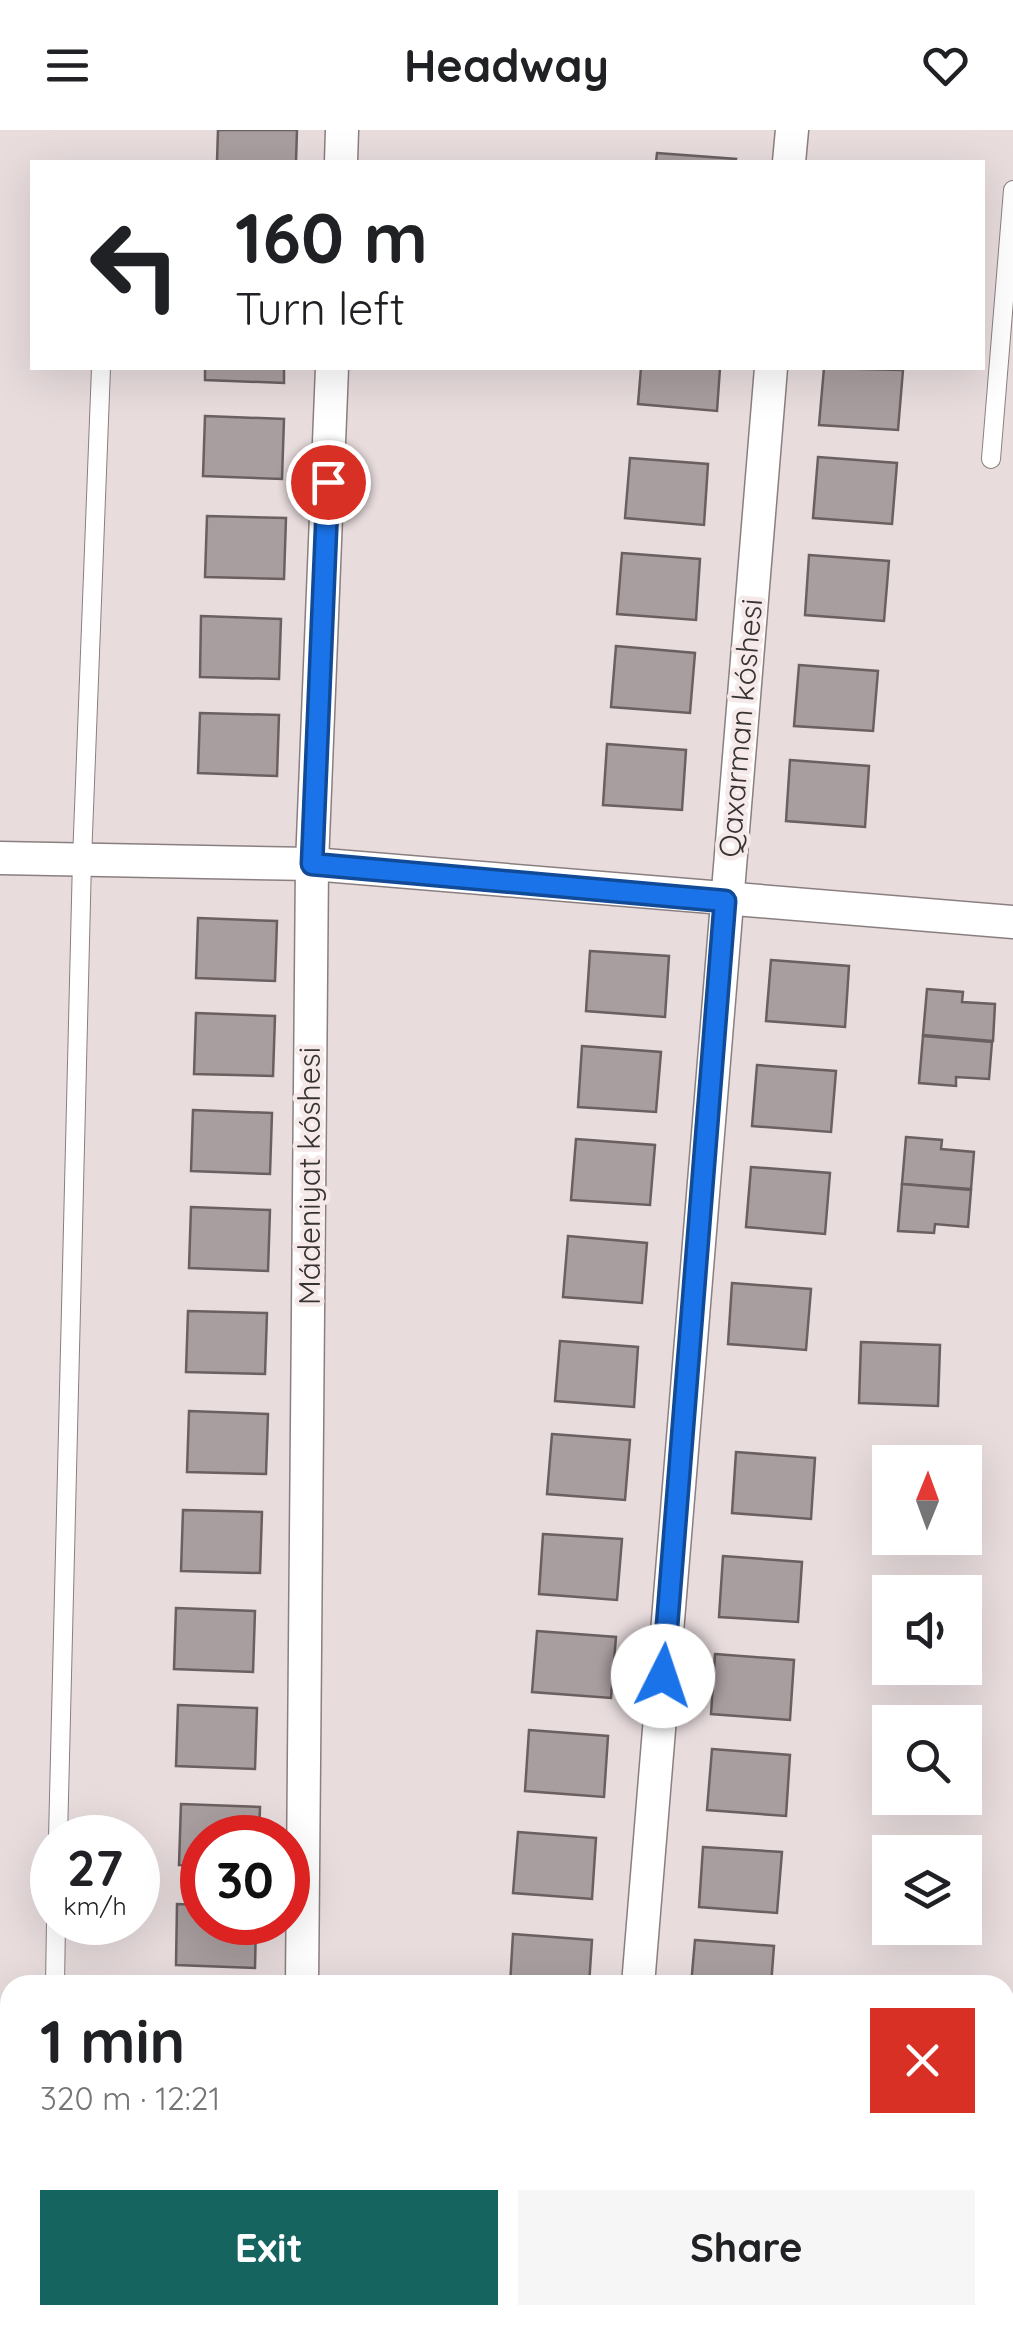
<!DOCTYPE html>
<html lang="en">
<head>
<meta charset="utf-8">
<style>
	body { margin:0; font-family:Quicksand,sans-serif; background:#f6f6f6; color:#202124; height:100vh; display:flex; flex-direction:column; font-size:38px; white-space:nowrap }
	* { box-sizing:border-box; margin:0 }
	p { font-size:32px; color:#757577 }
	.icon { flex:none; width:55px; height:55px; fill:none; stroke:currentColor; stroke-width:2; stroke-linecap:round; stroke-linejoin:round }
	.map { position:relative; flex:1; overflow:hidden }
	.drawer { position:absolute; left:0px; top:1845px; width:1015px; height:350px; display:flex; flex-direction:column; background:#fff; border-radius:30px 30px 0 0; box-shadow:0 10px 40px #0002 }
	.drawer>* { flex:none }
	.guide { position:absolute; left:30px; top:30px; width:955px; height:210px; border-radius:0px; box-shadow:0 10px 40px #0002; background:#fff; color:#202124; overflow:hidden }
	.needle { width:65px; rotate:1deg }
	.tools { position:absolute; left:872px; top:1315px; display:grid; gap:20px }
	.tools a { display:grid; place-items:center; width:110px; height:110px; border-radius:0px; background:#fff; box-shadow:0 10px 40px #0002; font-size:50px }
	.speed { position:absolute; left:30px; top:1685px; display:flex; gap:20px; font-size:50px; font-weight:700; text-align:center }
	.speed>* { display:grid; place-content:center; width:130px; height:130px; border-radius:50%; background:#fff; box-shadow:0 10px 40px #0002; line-height:1 }
	.speed small { font-size:25px; font-weight:400 }
	.speed .limit { border:15px solid #d22; background:#fff; color:#111 }
	.pin { position:absolute; display:grid; place-items:center; width:85px; height:85px; color:#fff; margin:-42px; border:5px solid #fff; border-radius:50%; box-shadow:0 2px 10px #0007 }
	.me { position:absolute; width:110px; margin:-55px; rotate:4deg; stroke-linejoin:round; filter:drop-shadow(0 0 8px #0008) }
	.turn { display:flex; align-items:center; gap:35px; height:210px; padding:0 40px; font-size:45px }
	.turn .icon { width:130px; height:130px; stroke-width:2.5 }
	.turn b { display:block; font-size:70px; line-height:85px }
	.round { display:grid; place-items:center; flex:none; width:105px; height:105px; border-radius:0px; background:#f6f6f6 }
	.headline { display:flex; align-items:center; justify-content:space-between; height:170px; padding:0 40px }
	h1 { font-size:60px; font-weight:700; line-height:75px }
	.primary-button { display:flex; gap:20px; margin-top:auto; padding:20px 40px }
	.primary-button a { flex:1; height:115px; border-radius:0px; background:#166460; color:#fff; font-size:40px; font-weight:700; line-height:115px; text-align:center }
	.primary-button a+a { background:#f6f6f6; color:#202124 }
	header { display:flex; justify-content:space-between; align-items:center; height:130px; padding:0 40px; background:#fff; font-size:45px; font-weight:700 }
	.map>svg:first-child { display:block }
</style>
</head>
<body>
<header><svg class="icon" aria-label="menu" viewBox="0 0 24 24"><path d="M4 6h16M4 12h16M4 18h16"/></svg>Headway<svg class="icon" aria-label="heart" viewBox="0 0 24 24"><path d="M12 20l-8-8c-3-5 5-10 8-4 3-6 11-1 8 4z"/></svg></header>
<div class="map">
<svg width="1013" height="2195" viewBox="0 0 1013 2195">
	<rect width="100%" height="100%" fill="#e8dcdd"/>
	<g fill="#a99e9f" stroke="#6a6061" stroke-width="2.5">
		<polygon points="218,0 297,0 296,32 217,32"/>
		<polygon points="657,23 736,29 735,32 656,32"/>
		<polygon points="205,238 284,238 284,253 205,250"/>
		<polygon points="641,238 720,238 717,281 638,274"/>
		<polygon points="824,238 903,240 898,300 819,295"/>
		<polygon points="205,286 284,289 282,349 203,346"/>
		<polygon points="818,327 897,333 892,394 813,388"/>
		<polygon points="630,328 708,334 704,395 625,388"/>
		<polygon points="207,386 286,388 284,449 205,447"/>
		<polygon points="622,423 700,429 696,490 617,484"/>
		<polygon points="809,425 889,431 884,491 805,485"/>
		<polygon points="201,486 281,489 279,549 200,547"/>
		<polygon points="616,516 695,523 690,583 611,577"/>
		<polygon points="799,535 878,541 873,601 794,596"/>
		<polygon points="200,583 279,585 277,646 198,643"/>
		<polygon points="607,614 686,620 682,680 603,675"/>
		<polygon points="790,630 869,636 865,697 786,691"/>
		<polygon points="198,788 277,791 275,851 196,848"/>
		<polygon points="590,821 669,826 665,887 586,881"/>
		<polygon points="771,830 849,836 845,897 766,891"/>
		<polygon points="927,859 963,862 962,872 995,874 993,911 923,905"/>
		<polygon points="196,883 275,886 273,946 194,944"/>
		<polygon points="923,906 992,912 989,949 956,947 956,956 919,953"/>
		<polygon points="582,916 661,922 656,982 578,977"/>
		<polygon points="757,935 836,941 831,1002 752,996"/>
		<polygon points="193,980 272,983 270,1044 191,1041"/>
		<polygon points="906,1007 942,1010 941,1019 974,1022 971,1059 902,1054"/>
		<polygon points="576,1009 655,1015 650,1075 571,1070"/>
		<polygon points="751,1037 830,1043 825,1104 746,1097"/>
		<polygon points="902,1054 971,1060 968,1097 935,1094 934,1103 898,1101"/>
		<polygon points="191,1077 270,1080 268,1141 189,1138"/>
		<polygon points="568,1106 647,1113 642,1173 563,1167"/>
		<polygon points="732,1153 811,1159 806,1220 728,1214"/>
		<polygon points="188,1181 267,1183 265,1244 186,1242"/>
		<polygon points="560,1211 638,1217 634,1277 555,1271"/>
		<polygon points="861,1212 940,1215 938,1276 859,1273"/>
		<polygon points="189,1281 268,1284 266,1344 187,1342"/>
		<polygon points="552,1304 630,1310 625,1370 547,1364"/>
		<polygon points="736,1322 815,1328 811,1389 732,1383"/>
		<polygon points="183,1380 262,1382 260,1443 181,1441"/>
		<polygon points="543,1404 622,1409 617,1470 539,1464"/>
		<polygon points="723,1426 802,1432 798,1492 719,1487"/>
		<polygon points="176,1478 255,1481 253,1542 174,1539"/>
		<polygon points="537,1501 616,1507 611,1568 532,1562"/>
		<polygon points="715,1524 794,1530 790,1590 711,1584"/>
		<polygon points="178,1575 257,1578 255,1639 176,1636"/>
		<polygon points="529,1600 608,1606 604,1667 525,1661"/>
		<polygon points="712,1619 790,1625 786,1686 707,1680"/>
		<polygon points="181,1674 260,1677 259,1708 202,1708 202,1736 179,1735"/>
		<polygon points="518,1702 596,1708 592,1769 513,1763"/>
		<polygon points="703,1717 782,1722 777,1783 699,1777"/>
		<polygon points="177,1774 202,1775 202,1792 256,1792 255,1838 176,1835"/>
		<polygon points="513,1804 592,1810 589,1855 510,1855"/>
		<polygon points="695,1810 774,1816 771,1855 691,1855"/>
		<polygon points="1006,1939 1013,1939 1013,2001 1005,2000"/>
	</g>
	<g fill="none" stroke-linecap="round" stroke-linejoin="round">
		<g stroke="#8a7f80" stroke-width="20">
			<g id="service">
				<polyline points="991,329 1013,60"/>
				<polyline points="58,1708 82,730 101,238"/>
				<polyline points="55,1855 56,1792"/>
				<polyline points="47,2195 47,2185"/>
			</g>
		</g>
		<g stroke="#8a7f80" stroke-width="35">
			<g id="minor">
				<polyline points="341,32 342,0"/>
				<polyline points="789,32 792,0"/>
				<polyline points="0,728 312,734 1013,792"/>
				<polyline points="302,1855 312,734 332,238"/>
				<polyline points="638,1855 771,238"/>
				<polyline points="1005,2168 1013,2168"/>
				<polyline points="299,2195 299,2185"/>
				<polyline points="611,2195 612,2185"/>
				<polyline points="722,2195 828,2185"/>
			</g>
		</g>
		<use href="#service" stroke="#fff" stroke-width="18"/>
		<use href="#minor" stroke="#fff" stroke-width="32"/>
	</g>
	<g fill="none" stroke-linecap="round" stroke-linejoin="round">
		<g stroke="#114b97" stroke-width="25">
			<polyline id="route" points="328,352 312,734 725,771 663,1546"/>
		</g>
		<use href="#route" stroke="#1a73e8" stroke-width="18"/>
	</g>
	<g text-anchor="middle" dominant-baseline="central" stroke-width="9" stroke-linejoin="round" paint-order="stroke">
		<g font-size="30" fill="#373333" stroke="#f5e9ea">
			<text transform="translate(740 598) rotate(-85)">Qaxarman kóshesi</text>
			<text transform="translate(309 1046) rotate(-90)">Mádeniyat kóshesi</text>
		</g>
	</g>
</svg>
<div class="tools">
<a><svg class="needle" viewBox="-14 -14 28 28"><path d="M0-13l5 13h-10z" fill="#e53935"/><path d="M0 13l5-13h-10z" fill="#757577"/></svg></a>
<a><svg class="icon" aria-label="sound" viewBox="0 0 24 24"><path d="M4 9h4l5-4v14l-5-4H4zM17 9q2 3 0 6"/></svg></a>
<a><svg class="icon" aria-label="search" viewBox="0 0 24 24"><circle cx="10" cy="10" r="6"/><path d="M15 15l6 6"/></svg></a>
<a><svg class="icon" aria-label="layers" viewBox="0 0 24 24"><path d="M12 4l9 5-9 5-9-5zM3 14l9 5 9-5"/></svg></a>
</div>
<div class="speed"><div>27<small>km/h</small></div><div class="limit">30</div></div>
<div class="pin" style="left:328px;top:352px;background:#d93025"><svg class="icon" aria-label="arrive" viewBox="0 0 24 24"><path d="M6 21V4h12l-3 4 3 4H6"/></svg></div>
<svg class="me" style="left:663px;top:1546px" viewBox="-20 -20 40 40"><circle r="19" fill="#fff"/><path d="M0-13L10 11 0 6-10 11z" fill="#1a73e8"/></svg>
<div class="guide">
<div class="turn"><svg class="icon" aria-label="left" viewBox="0 0 24 24"><path d="M17 20v-9H6M10 6l-5 5 5 5"/></svg><div><b>160 m</b>Turn left</div></div>
</div>
<section class="drawer">
<div class="headline"><div><h1>1 min</h1><p>320 m · 12:21</p></div><a class="round" style="background:#d93025;color:#fff"><svg class="icon" aria-label="close" viewBox="0 0 24 24"><path d="M6 6l12 12M18 6L6 18"/></svg></a></div>
<div class="primary-button"><a>Exit</a><a>Share</a></div>
</section>
</div>
</body>
</html>
